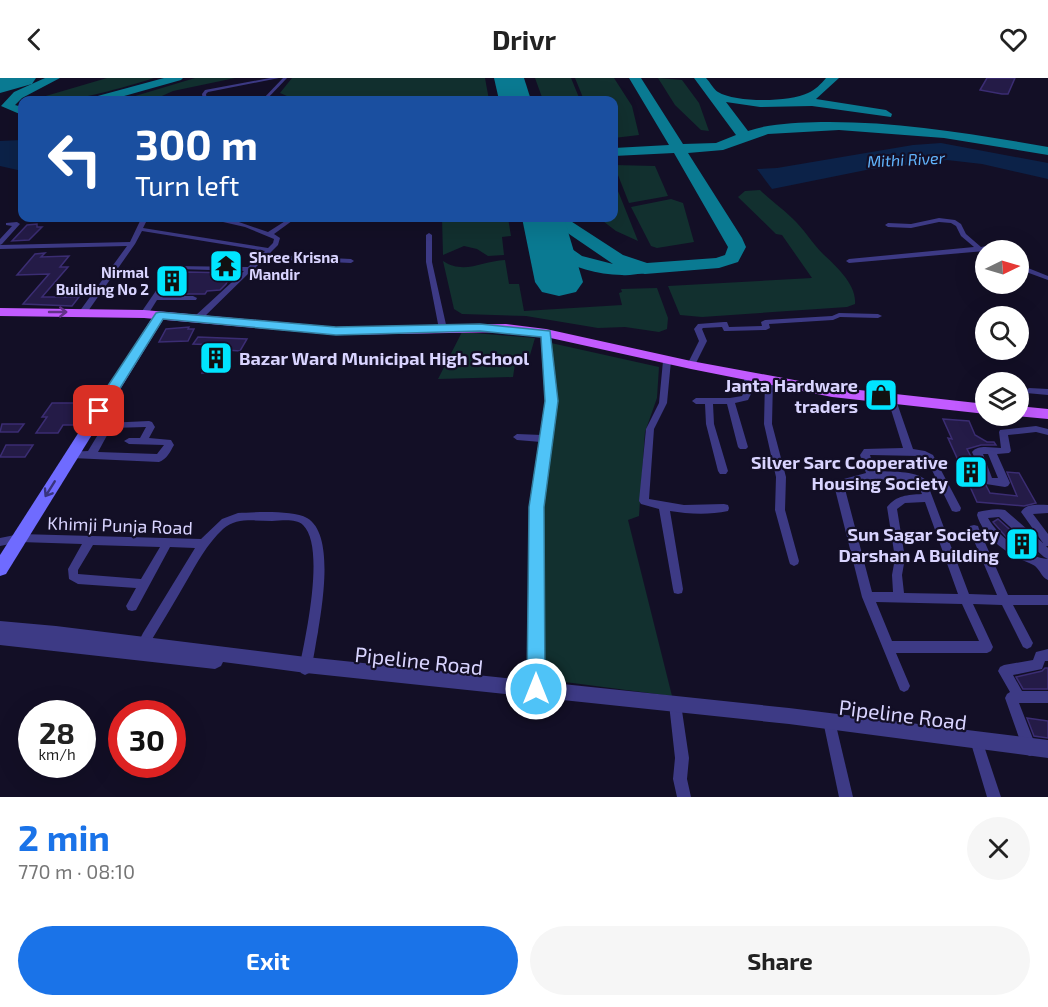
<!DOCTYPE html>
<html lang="en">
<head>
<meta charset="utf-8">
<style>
	body { margin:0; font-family:"Exo 2",sans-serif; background:#f6f6f6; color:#222; height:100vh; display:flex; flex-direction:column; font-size:22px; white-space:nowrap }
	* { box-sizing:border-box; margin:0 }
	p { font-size:20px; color:#767676 }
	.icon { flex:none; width:33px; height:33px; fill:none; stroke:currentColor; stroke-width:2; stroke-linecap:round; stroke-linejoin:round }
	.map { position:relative; height:719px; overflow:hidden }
	.side { display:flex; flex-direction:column; background:#fff; flex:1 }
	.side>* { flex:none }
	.top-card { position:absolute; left:18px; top:18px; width:600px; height:126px; border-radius:12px; box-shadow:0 6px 24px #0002; background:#1a4fa0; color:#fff; overflow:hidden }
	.needle { width:39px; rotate:85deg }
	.tools { position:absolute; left:975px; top:162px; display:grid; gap:12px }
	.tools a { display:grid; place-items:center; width:54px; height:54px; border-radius:50%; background:#fff; box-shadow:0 6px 24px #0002; font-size:30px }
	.speed { position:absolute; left:18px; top:622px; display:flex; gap:12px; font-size:30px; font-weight:700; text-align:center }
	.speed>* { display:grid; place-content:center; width:78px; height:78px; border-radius:50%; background:#fff; box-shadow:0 6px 24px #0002; line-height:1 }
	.speed small { font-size:15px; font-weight:400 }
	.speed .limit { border:9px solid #d22; background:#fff; color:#111 }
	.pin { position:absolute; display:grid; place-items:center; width:51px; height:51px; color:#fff; margin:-26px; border-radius:12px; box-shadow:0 3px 9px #0006 }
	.me { position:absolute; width:66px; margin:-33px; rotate:0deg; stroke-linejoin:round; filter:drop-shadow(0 0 4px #0008) }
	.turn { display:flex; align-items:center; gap:21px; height:126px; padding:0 18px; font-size:27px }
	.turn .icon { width:78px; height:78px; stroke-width:2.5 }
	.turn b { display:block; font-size:42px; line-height:51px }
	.round { display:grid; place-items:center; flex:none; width:63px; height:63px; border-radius:32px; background:#f6f6f6 }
	.summary { display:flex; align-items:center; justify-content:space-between; height:102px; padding:0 18px }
	h1 { font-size:36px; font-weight:700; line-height:45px; color:#1a73e8 }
	.primary-button { display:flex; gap:12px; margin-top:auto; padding:12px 18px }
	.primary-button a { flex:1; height:69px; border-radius:36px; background:#1a73e8; color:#fff; font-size:24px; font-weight:700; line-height:69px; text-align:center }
	.primary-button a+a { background:#f6f6f6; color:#222 }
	header { display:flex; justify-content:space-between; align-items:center; height:78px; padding:0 18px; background:#fff; font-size:27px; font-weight:700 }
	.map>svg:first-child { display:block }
</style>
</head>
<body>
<header><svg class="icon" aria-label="back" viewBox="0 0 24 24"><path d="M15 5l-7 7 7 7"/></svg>Drivr<svg class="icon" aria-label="heart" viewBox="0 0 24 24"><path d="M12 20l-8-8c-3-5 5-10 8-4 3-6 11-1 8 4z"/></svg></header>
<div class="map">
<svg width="1048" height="719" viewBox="0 0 1048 719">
	<rect width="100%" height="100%" fill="#130f26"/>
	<g fill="#12302f">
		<path d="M107 0H154C132 7 57 30 39 20Z"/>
		<polygon points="195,0 235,0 173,13 153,22 122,22"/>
		<polygon points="292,0 485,0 489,22 296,22 280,15"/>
		<polygon points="535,0 571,0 580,22 543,22"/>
		<polygon points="575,0 614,0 632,28 639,57 614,60 614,22 584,22"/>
		<polygon points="658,0 682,2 699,25 709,53 701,52 675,27"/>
		<polygon points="614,87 655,88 668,118 629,125"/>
		<polygon points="614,103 638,163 616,153 599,140 614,140"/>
		<path d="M760 112C770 122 782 130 792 140 804 151 812 165 823 176 836 188 857 207 855 226L847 229 702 239 680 237 668 208 812 200 782 157 776 156 738 119 745 113Z"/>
		<polygon points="671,121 683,125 694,164 657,170 651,168 631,129"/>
		<polygon points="442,140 508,140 511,158 502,159 504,177 488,178 477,171 464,168 443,177"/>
		<path d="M505 182 509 206H519L524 233 622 227 619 215 622 214 621 211 657 210 668 240 667 251 659 254 625 249 598 250 526 238 462 236 454 231 443 183C464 197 482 183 505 182Z"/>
		<polygon points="462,254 535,260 530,277 515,286 513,299 438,301"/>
		<polygon points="551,265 659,289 657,320 645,354 639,438 628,442 672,618 542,601 542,432 557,320"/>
	</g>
	<g fill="#0c2248">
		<polygon points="22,62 22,93 0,88 0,63"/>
		<polygon points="941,65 1048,85 1048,101 982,86 947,82 871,91 772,111 757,91 777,90 913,67"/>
	</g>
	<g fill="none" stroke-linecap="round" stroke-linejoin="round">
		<g fill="#0a7a92" fill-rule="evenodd">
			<polygon points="45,0 60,0 22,20 15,27 22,29 22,37 1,28 14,14"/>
			<polygon points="164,0 183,0 181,2 110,22 92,22 94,19"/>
			<path d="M629 0H641L683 66 716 65 736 57 694 0H706C710 4 714 12 718 14 736 25 790 24 808 15 815 12 821 6 826 0H839L816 21 886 32 892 36 891 39 812 28 760 29 726 24 748 53C771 45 797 45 821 44 897 43 973 56 1048 69V77L944 60 839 52 768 56 723 72 688 75 742 160 746 169 738 184 719 190 645 196C637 195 631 198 622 197 592 196 564 188 543 167L540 163 543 159H555L582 178 613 186 550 143 548 140H566L623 177 647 185 716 180 725 177 728 169 674 75 614 78V70L669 67Z"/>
		</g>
		<g fill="#0a7a92" fill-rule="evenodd">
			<polygon points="0,0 36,0 32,6 0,15"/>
			<polygon points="494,0 524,0 531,22 499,22"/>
			<polygon points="522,140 564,140 583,204 576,214 559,218 542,214 535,204"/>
		</g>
	</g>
	<g fill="#241b47" stroke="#3b2d73" stroke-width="1.5">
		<polygon points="987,0 1015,0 1008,16 1002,16 980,12"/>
		<polygon points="37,146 37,149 42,149 29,162 12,163 27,147"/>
		<polygon points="45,175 41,179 69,178 60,189 68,189 42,219 79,219 72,228 23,226 49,196 17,197 35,176"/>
		<polygon points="187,194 232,195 226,206 220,212 207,213 205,216 164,216 177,196 186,196"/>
		<polygon points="189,249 188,251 194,251 188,263 159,264 166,251"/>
		<polygon points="198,259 247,261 240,273 226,272 215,295 202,295 216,267 193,266"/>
		<polygon points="52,325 93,325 79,347 63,347 58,355 36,355 47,339 42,339"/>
		<polygon points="943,341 969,343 975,357 987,364 994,364 996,367 981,367 967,371 990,415 1017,418 1007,394 1019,395 1036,425 1024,428 977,424 948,360 952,361"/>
		<polygon points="2,346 24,346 18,354 0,354"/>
		<polygon points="6,367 33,367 25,379 0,379"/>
		<polygon points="998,441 1038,477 1007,460 993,444"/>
		<polygon points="1045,590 1048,590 1048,611 1023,611 1016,599 1042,593"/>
		<polygon points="1027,640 1048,643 1048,660 1034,658"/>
	</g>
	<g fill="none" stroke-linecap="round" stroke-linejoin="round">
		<g fill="#3d3a85" fill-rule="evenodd">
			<polygon points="270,0 279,0 208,14 206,16 207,22 203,22 202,16 205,12"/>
			<polygon points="283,0 287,0 266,22 262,22"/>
			<polygon points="128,140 148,140 143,150 268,170 273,165 274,161 245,149 223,144 182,142 179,140 284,140 281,142 236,143 268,154 290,140 296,140 274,156 280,160 278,167 268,177 351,181 354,183 351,185 264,181 255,190 254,192 251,193 201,242 198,242 194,240 195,238 244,193 177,191 160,218 193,218 197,220 196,222 157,222 147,238 144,238 140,236 173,188 248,189 265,173 142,153 135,166 86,236 83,236 79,234 127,168 0,171 0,167 130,164 140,143"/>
			<polygon points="939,140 955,142 961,146 966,156 981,169 986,168 996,172 849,185 846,183 849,181 974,169 961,158 956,148 951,145 939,144 911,150 888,149 885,147 888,145 911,146"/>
			<polygon points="6,145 17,144 20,146 2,166 0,167 0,161 12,148 6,147"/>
			<polygon points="429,155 432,157 432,184 447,251 443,253 439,251 426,184 426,157"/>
			<polygon points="1018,186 1048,198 1048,202 1018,191"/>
			<polygon points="839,235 878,236 882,238 878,240 840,239 833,242 769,246 770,250 766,252 727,253 724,253 722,249 703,250 702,251 707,263 694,289 691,290 687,287 699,263 694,251 698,246 724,244 727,244 729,249 762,248 761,244 765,242 832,238"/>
			<polygon points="543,253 546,253 550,255 556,323 541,429 542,614 540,618 536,620 532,618 530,614 531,429 541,364 517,362 513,359 517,356 542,357 548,323 542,255"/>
			<path d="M667 280 671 283 667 325 654 351 649 421 684 427 724 426 728 427 729 430 728 433C709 437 688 436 670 433L683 511 682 515 678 516 674 515 673 511 659 431 641 426 639 423 646 351 659 325 663 283Z"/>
			<polygon points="748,295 752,298 752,314 748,322 735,325 748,369 746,371 740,371 738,369 727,326 713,326 714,346 728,393 726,396 720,396 718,393 706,346 705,326 696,326 692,323 696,320 730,320 742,318 744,314 744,298"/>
			<polygon points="769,299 773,302 772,346 786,399 785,432 799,483 798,486 794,488 790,486 789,483 775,432 776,399 764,346 765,302"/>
			<polygon points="1029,310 1048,311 1048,317 1026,315 1025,313"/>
			<path d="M892 319 896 322 913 371 925 373 933 377 961 430 960 433 956 434 952 433 927 382 920 378 870 377 875 393C891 394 914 392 926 402L969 516 997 517 969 451 970 448 974 447 978 448 979 451 1008 517H1048V527H1013L1033 565 1031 569 1027 571 1023 569 1002 527 973 526 993 569 991 573 987 575H896L910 608 908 612 904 614 900 612 862 519 835 411 840 402 866 395 860 377 864 371 903 370 888 322ZM872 401 900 402 917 405 922 416C907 417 897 417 887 429L895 480 892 497 893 514H872L845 411 846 408ZM925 424 958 516 904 515 902 497 905 480 897 431 905 425ZM876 524 962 526 979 563H892Z"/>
			<path d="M149 343 152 344 155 349 149 360 171 362 174 367C170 374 167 381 159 384L72 380 69 378 67 376 69 374 88 373 105 345ZM146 349 140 360H129L124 363 129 366 164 367 157 376 98 374 111 350Z"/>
			<path d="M1036 348 1048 351V357L1036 354 1008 357 1011 373 1009 375 997 376 1010 405 1008 408 1005 409 986 406 972 374C978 366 992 370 1001 370L999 354 1000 352ZM983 376H988L998 400H992Z"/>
			<path d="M1048 427V435L1033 436 1048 456V468H1046L1048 470V481L1044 479 999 439 988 440C999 460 1026 479 1048 481V502C1041 499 1041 493 1035 488 1031 485 1023 483 1018 480 1001 471 983 457 977 437L978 434C986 432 997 430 1005 432L1043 465 1021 434C1026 425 1039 427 1048 427Z"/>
			<path d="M238 435C255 434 293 432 307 440 335 456 322 528 318 554 315 568 314 583 309 595L305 597 301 595 299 591C305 561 326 469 303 447 295 440 281 443 272 443 255 443 237 439 223 451 207 466 197 485 186 504 175 523 163 543 151 563L147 565 143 563 141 559 143 555 195 470 170 469 136 532 132 533 128 532 126 528 136 510 78 506 69 501 68 491 82 466 20 464 0 468V460L20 456 201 461 222 441ZM93 467 160 469 141 501 78 496V492Z"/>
			<polygon points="1048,571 1048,583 1045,583 1042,591 1013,597 1022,613 1048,613 1048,625 1019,625 1037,671 1035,676 1030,678 1025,676 1023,671 1005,620 1007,616 1010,614 998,593 1000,589 1004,587 1033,582 1036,574"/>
			<polygon points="675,620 679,622 681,626 689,680 687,701 691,719 677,719 673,701 675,680 669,626 671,622"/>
			<polygon points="829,637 833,639 835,643 853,719 839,719 823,643 825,639"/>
			<polygon points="976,656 981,657 982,662 1001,719 987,719 970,662 971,657"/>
		</g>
		<polygon fill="#3d3a85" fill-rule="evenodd" points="0,543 56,548 306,579 789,630 1048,662 1048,680 789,646 306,595 223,584 221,588 215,591 0,567"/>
		<polygon fill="#6f6bff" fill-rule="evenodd" points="160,234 166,237 6,496 0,498 0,477 154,237"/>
		<g fill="#c25bff" fill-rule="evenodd">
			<polygon points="0,230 144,232 336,249 506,246 546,251 691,283 832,309 986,326 986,336 832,319 691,291 546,259 506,254 336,257 144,240 0,238"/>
			<polygon points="1018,328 1048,331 1048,341 1016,338 1018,338"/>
		</g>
	</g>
	<defs><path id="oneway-shaft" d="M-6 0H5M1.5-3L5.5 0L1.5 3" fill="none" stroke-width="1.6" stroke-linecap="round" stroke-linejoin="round" transform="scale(1.5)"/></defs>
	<use stroke="#623188" href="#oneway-shaft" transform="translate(58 234)"/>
	<use stroke="#38347d" href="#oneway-shaft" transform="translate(50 411) rotate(122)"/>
	<polygon fill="#4fc3f7" stroke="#337fa1" stroke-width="1.5" points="160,234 336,249 480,246 550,253 558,323 544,429 545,611 543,617 536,620 529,617 527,611 529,429 545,323 541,259 480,253 336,257 163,241 104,336 94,336 92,333 94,329 156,235"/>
	<defs>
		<g id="temple-square" transform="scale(1.725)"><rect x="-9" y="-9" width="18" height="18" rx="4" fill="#00e5ff" stroke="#130f26"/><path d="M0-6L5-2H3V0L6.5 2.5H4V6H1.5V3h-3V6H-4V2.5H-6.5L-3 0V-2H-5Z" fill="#111"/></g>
		<g id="building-square" transform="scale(1.725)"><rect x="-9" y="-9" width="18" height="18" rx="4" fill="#00e5ff" stroke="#130f26"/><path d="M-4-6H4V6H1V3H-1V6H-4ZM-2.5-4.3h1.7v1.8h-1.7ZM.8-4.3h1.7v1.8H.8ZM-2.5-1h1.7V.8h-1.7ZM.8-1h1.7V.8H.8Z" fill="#111"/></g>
		<g id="shop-square" transform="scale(1.725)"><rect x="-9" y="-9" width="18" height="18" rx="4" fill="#00e5ff" stroke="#130f26"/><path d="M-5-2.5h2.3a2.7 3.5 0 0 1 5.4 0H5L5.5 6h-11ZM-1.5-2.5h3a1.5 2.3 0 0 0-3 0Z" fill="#111"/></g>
	</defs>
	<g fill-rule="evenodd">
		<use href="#temple-square" x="226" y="188"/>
		<use href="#building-square" x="172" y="203"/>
		<use href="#building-square" x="216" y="280"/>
		<use href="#shop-square" x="881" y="317"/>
		<use href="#building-square" x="971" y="394"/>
		<use href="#building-square" x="1022" y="466"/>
	</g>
	<g text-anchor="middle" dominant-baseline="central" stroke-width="4.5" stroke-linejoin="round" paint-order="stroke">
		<g font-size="15" font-weight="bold" fill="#d9d4ff" stroke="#130f26" text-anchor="start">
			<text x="249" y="179">Shree Krisna<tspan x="249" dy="17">Mandir</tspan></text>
			<text x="149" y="194" text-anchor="end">Nirmal<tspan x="149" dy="17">Building No 2</tspan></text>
		</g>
		<g font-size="16" font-style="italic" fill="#62b6ff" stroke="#130f26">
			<text transform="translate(906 81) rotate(-3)">Mithi River</text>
		</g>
		<g font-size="18" font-weight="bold" fill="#d9d4ff" stroke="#130f26" text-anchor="end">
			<text x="239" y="280" text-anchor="start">Bazar Ward Municipal High School</text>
			<text x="858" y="307">Janta Hardware<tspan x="858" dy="21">traders</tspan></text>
			<text x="948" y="384">Silver Sarc Cooperative<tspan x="948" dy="21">Housing Society</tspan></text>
			<text x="999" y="456">Sun Sagar Society<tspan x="999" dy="21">Darshan A Building</tspan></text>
		</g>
		<g font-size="18" fill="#d9d4ff" stroke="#130f26">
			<text transform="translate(120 447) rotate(2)">Khimji Punja Road</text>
		</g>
		<g font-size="21" fill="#d9d4ff" stroke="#130f26">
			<text transform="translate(419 582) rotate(6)">Pipeline Road</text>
			<text transform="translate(903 636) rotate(7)">Pipeline Road</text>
		</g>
	</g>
</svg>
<div class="tools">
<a><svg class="needle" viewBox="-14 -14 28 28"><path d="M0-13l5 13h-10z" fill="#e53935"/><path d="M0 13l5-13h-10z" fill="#767676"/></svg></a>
<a><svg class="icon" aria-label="search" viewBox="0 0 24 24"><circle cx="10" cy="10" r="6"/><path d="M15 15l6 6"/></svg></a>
<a><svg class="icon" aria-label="layers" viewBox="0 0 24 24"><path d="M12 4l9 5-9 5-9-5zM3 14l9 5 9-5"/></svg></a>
</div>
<div class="speed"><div>28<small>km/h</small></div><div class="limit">30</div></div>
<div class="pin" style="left:99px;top:333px;background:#d93025"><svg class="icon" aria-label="arrive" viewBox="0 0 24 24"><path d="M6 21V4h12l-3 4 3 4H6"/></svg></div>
<svg class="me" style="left:536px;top:611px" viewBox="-20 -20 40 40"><circle r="17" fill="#4fc3f7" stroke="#fff" stroke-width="3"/><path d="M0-11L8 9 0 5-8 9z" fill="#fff"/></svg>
<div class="top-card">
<div class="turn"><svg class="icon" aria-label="left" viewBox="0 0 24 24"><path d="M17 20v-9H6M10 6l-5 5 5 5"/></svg><div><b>300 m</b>Turn left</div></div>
</div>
</div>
<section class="side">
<div class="summary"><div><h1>2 min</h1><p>770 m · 08:10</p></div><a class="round"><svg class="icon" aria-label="close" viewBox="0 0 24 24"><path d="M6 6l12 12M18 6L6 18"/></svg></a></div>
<div class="primary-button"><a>Exit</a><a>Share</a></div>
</section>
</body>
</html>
